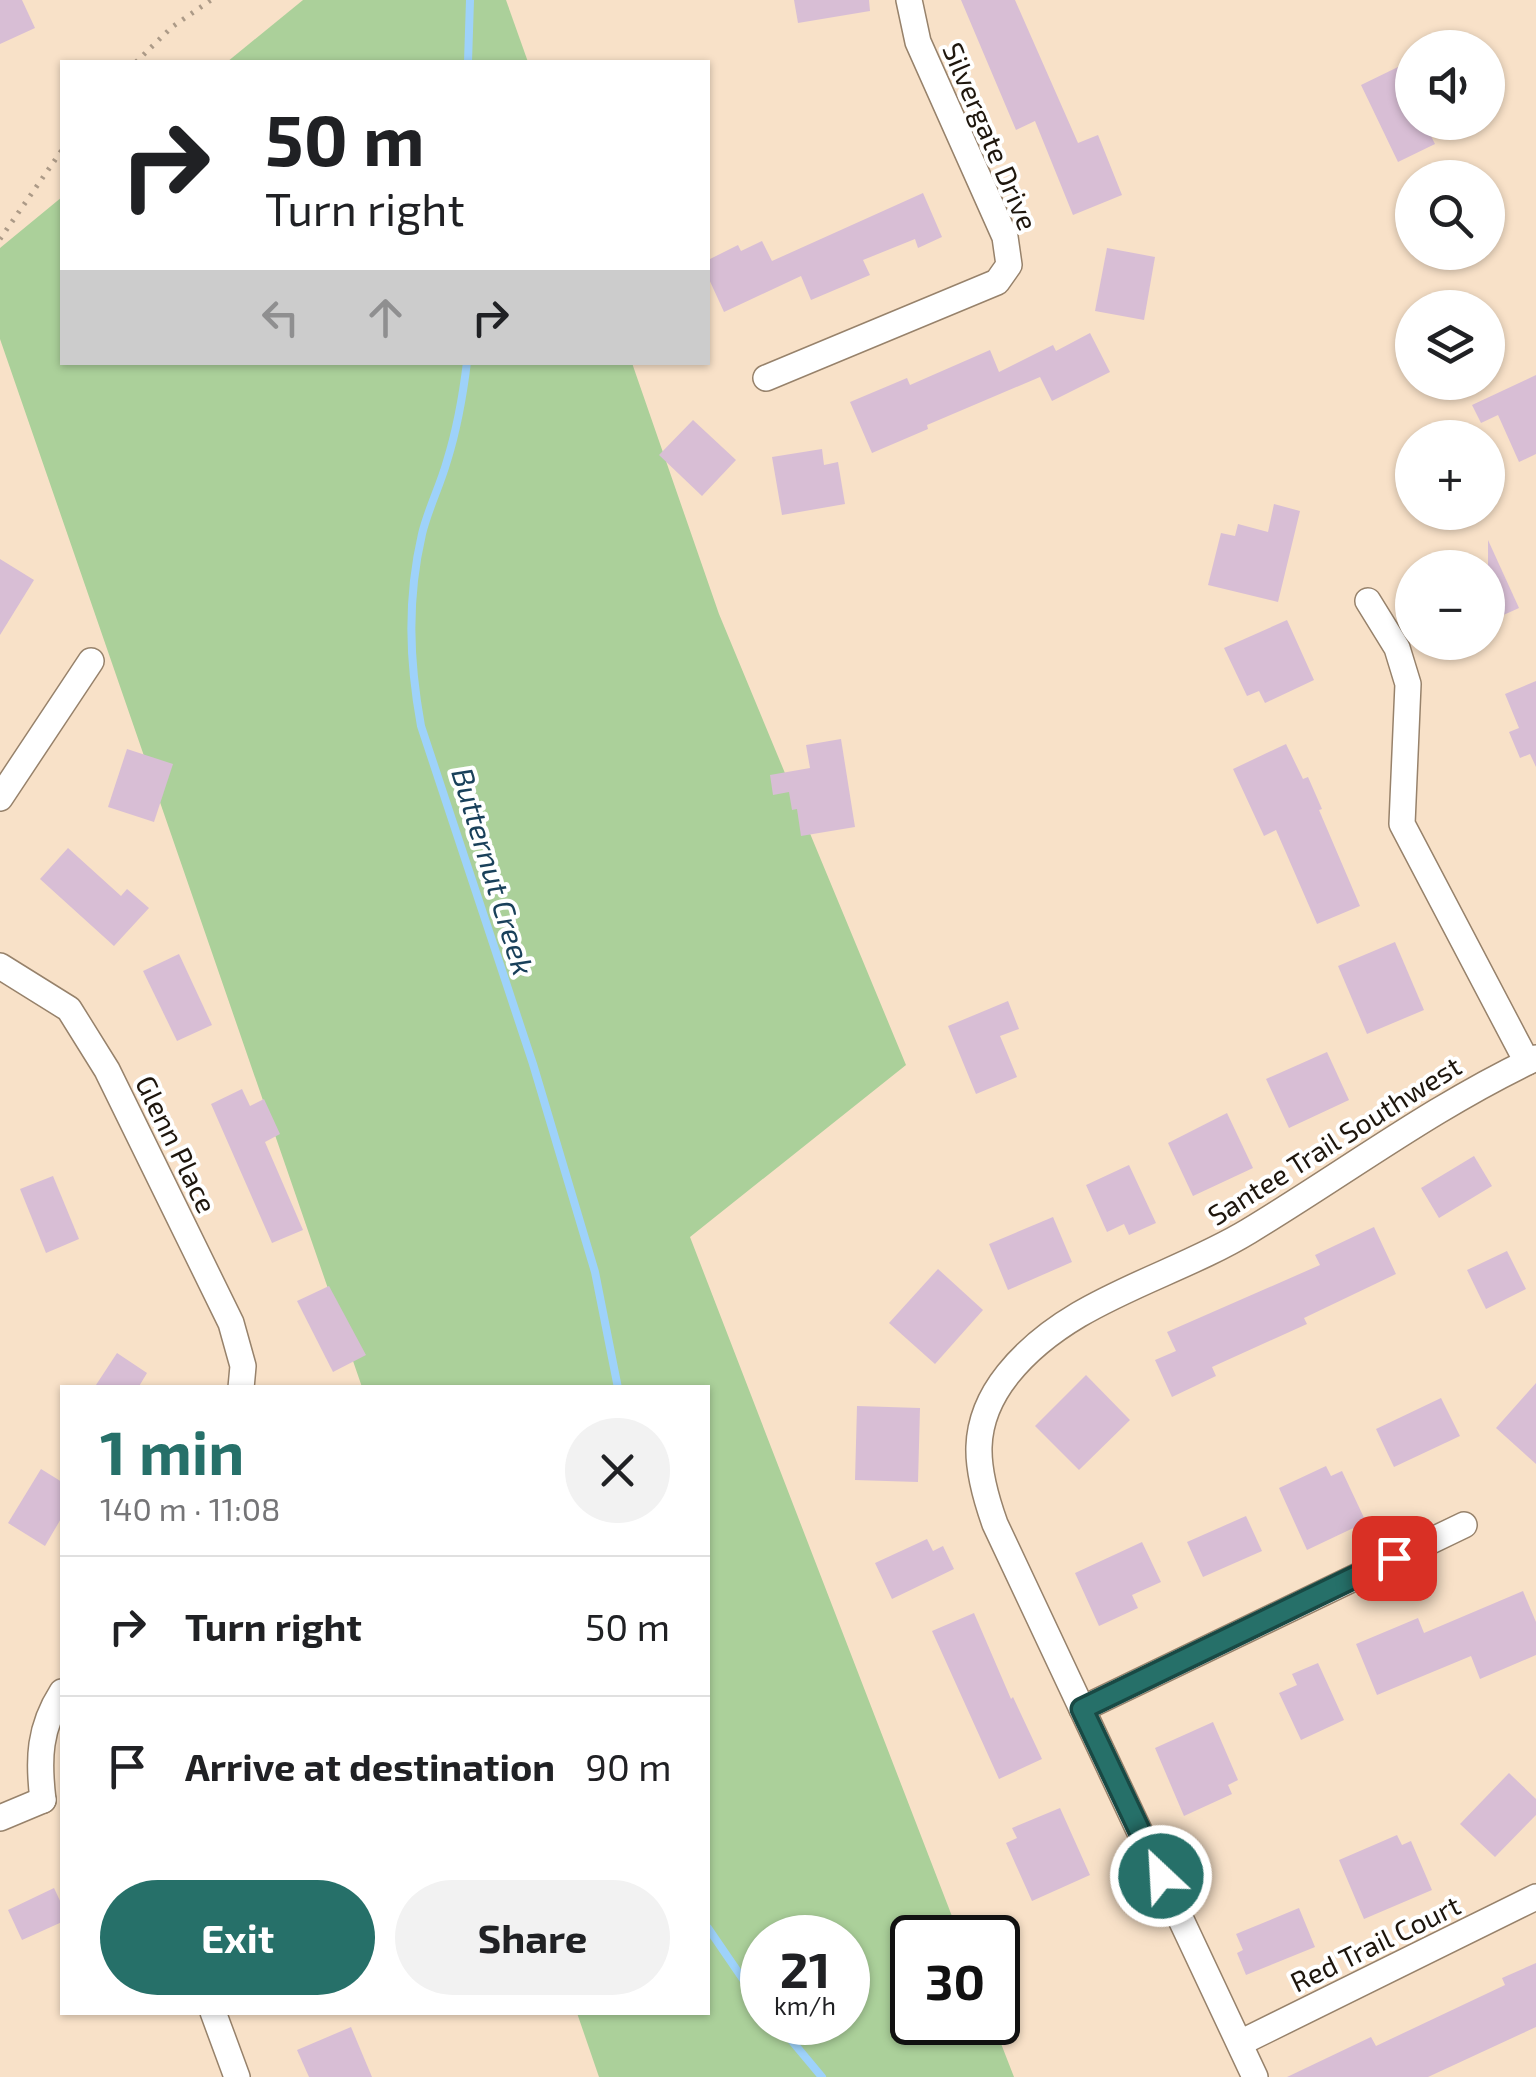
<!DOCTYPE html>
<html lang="en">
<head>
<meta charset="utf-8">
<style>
	body { margin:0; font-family:"Exo 2",sans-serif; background:#f2f2f2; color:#202124; height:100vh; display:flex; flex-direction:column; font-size:38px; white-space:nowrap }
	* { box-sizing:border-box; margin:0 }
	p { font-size:32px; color:#757577 }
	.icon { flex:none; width:55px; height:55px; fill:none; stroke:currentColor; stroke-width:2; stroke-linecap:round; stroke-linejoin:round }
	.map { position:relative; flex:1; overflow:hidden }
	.panel { position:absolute; left:60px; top:1385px; width:650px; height:630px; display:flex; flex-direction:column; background:#fff; border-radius:0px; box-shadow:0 2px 8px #0004 }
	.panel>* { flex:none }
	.top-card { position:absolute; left:60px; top:60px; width:650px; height:305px; border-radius:0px; box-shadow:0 2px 8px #0004; background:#fff; color:#202124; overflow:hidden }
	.buttons { position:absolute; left:1395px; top:30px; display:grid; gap:20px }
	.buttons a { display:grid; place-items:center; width:110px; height:110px; border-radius:50%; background:#fff; box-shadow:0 2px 8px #0004; font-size:50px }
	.speed { position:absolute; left:740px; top:1915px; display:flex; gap:20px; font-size:50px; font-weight:700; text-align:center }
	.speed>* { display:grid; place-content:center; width:130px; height:130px; border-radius:50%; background:#fff; box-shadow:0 2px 8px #0004; line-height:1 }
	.speed small { font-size:25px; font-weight:400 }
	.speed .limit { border:5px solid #111; border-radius:15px; background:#fff; color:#111 }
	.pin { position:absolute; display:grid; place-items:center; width:85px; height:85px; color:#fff; margin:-42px; border-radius:20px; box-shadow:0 5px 15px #0006 }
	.me { position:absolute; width:110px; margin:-55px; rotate:335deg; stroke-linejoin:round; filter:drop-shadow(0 0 8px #0008) }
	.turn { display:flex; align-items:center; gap:35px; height:210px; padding:0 40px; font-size:45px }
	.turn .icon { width:130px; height:130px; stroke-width:2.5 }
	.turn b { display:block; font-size:70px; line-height:85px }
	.lanes { display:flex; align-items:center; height:95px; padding:0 40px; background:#0003; justify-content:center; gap:50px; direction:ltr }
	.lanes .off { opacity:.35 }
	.round { display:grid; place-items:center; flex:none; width:105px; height:105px; border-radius:52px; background:#f2f2f2 }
	.head { display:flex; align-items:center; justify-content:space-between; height:170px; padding:0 40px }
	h1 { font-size:60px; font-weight:700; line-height:75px; color:#267069 }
	.action { display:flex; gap:20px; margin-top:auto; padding:20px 40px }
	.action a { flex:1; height:115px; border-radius:60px; background:#267069; color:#fff; font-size:40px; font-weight:700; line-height:115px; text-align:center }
	.action a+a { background:#f2f2f2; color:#202124 }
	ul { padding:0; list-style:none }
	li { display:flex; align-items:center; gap:30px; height:140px; padding:0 40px; border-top:2px solid #e0e0e0 }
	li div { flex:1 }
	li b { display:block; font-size:38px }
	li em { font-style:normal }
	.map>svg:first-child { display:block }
</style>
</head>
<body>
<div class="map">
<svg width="1536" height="2077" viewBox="0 0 1536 2077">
	<rect width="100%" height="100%" fill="#f8e1c8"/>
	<g fill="#abd09a" fill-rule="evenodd">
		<polygon points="303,0 506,0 528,62 227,62"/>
		<path d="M62 197V362L632 363 719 614 906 1065 690 1237 960 1937 912 1938V2022L993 2023 1014 2077H599L577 2013 708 2012V1388L362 1387 0 339V248ZM762 1938H848V2022H762Z"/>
	</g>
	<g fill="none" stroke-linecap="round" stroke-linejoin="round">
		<g stroke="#9ed2fa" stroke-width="8">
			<polyline points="468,62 470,0"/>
			<path d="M467 362C463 395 457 429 447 461 440 486 428 509 422 534 407 599 409 660 421 726L533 1064 595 1272 618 1388"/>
			<polyline points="708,1928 762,2007"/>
			<polyline points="776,2022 822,2077"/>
		</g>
	</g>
	<g fill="#d8bed5">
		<polygon points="0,0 22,0 35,28 0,44"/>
		<polygon points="794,0 869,0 870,11 798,23"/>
		<polygon points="961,0 1015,0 1078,143 1098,135 1122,195 1073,215 1035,121 1016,130"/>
		<polygon points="1398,67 1412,98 1412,122 1424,122 1435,144 1398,162 1361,85"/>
		<polygon points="923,193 942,237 918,248 915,239 863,260 870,275 811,300 801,276 724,312 708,277 708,260 738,245 741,251 762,241 772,261"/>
		<polygon points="1107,248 1155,257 1144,320 1095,311"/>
		<polygon points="1090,333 1110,372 1052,401 1040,377 927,425 928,429 872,453 850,402 907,378 910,385 990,350 999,372 1053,345 1056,351"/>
		<polygon points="1536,375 1536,454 1519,462 1498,415 1481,423 1472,405"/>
		<polygon points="693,420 736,460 702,496 659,455"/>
		<polygon points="822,449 824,465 838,462 845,504 782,515 772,457"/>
		<polygon points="1274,504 1300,511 1278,602 1208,585 1221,533 1235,536 1238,524 1268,532"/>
		<polygon points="1488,540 1519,608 1488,622"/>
		<polygon points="0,559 34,580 0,635"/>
		<polygon points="1287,620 1314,680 1265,703 1259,691 1247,696 1224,648"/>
		<polygon points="1536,681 1536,767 1530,754 1520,758 1509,732 1519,728 1505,694"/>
		<polygon points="841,739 855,827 801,836 797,809 792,810 789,792 773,795 770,775 810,768 806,745"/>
		<polygon points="1286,744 1303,779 1308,777 1322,809 1319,810 1360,906 1317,924 1276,830 1264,836 1233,769"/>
		<polygon points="127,749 173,764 154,822 108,807"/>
		<polygon points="68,848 121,896 127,889 149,908 114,946 40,879"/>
		<polygon points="1395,942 1424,1010 1367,1034 1338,966"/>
		<polygon points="179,954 212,1025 177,1041 143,971"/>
		<polygon points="1008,1001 1019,1029 1000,1036 1017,1077 976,1094 948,1026"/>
		<polygon points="1327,1052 1349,1100 1289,1128 1266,1079"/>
		<polygon points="242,1089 250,1106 264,1099 280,1134 265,1142 303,1230 272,1243 211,1104"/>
		<polygon points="1227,1113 1253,1168 1193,1196 1168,1143"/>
		<polygon points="1474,1156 1492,1186 1439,1218 1421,1188"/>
		<polygon points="1129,1165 1156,1223 1129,1235 1124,1224 1107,1232 1086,1185"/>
		<polygon points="53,1176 79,1239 46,1253 20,1189"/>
		<polygon points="1053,1217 1072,1262 1008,1290 989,1244"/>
		<polygon points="1374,1227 1396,1274 1304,1318 1307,1324 1212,1367 1216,1376 1172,1397 1155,1360 1176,1351 1167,1332 1320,1265 1315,1255"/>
		<polygon points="1507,1251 1526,1289 1486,1309 1467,1270"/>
		<polygon points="938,1269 983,1310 935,1364 889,1323"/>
		<polygon points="329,1286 366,1355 333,1372 297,1301"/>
		<polygon points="117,1353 147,1373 138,1388 94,1388"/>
		<polygon points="1086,1375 1130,1420 1079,1470 1035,1426"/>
		<polygon points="1536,1383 1536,1464 1496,1428"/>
		<polygon points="1441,1398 1460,1436 1394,1467 1376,1429"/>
		<polygon points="857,1406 920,1408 918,1482 855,1480"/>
		<polygon points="1326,1466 1331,1476 1342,1471 1366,1522 1307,1550 1279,1488"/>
		<polygon points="41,1469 62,1482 62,1517 45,1546 8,1523"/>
		<polygon points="1246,1516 1262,1551 1203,1577 1187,1542"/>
		<polygon points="927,1539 933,1551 943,1546 954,1569 892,1599 875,1563"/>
		<polygon points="1142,1542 1161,1582 1132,1595 1138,1608 1099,1626 1075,1573"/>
		<polygon points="1523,1591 1536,1622 1536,1655 1480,1679 1471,1656 1377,1695 1356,1644 1418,1618 1424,1633"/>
		<polygon points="974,1613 1011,1699 1013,1697 1042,1759 999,1779 932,1631"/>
		<polygon points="1318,1663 1344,1720 1301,1740 1279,1693 1297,1685 1292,1674"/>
		<polygon points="1213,1722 1238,1780 1228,1785 1232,1794 1184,1816 1155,1748"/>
		<polygon points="1509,1773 1536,1799 1536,1815 1495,1857 1460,1824"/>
		<polygon points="1060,1808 1090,1875 1032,1901 1006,1843 1017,1838 1012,1828"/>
		<polygon points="1397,1835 1402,1845 1411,1841 1432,1890 1364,1919 1339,1860"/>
		<polygon points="54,1888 62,1905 62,1922 22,1940 8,1910"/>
		<polygon points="1299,1908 1315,1947 1246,1975 1237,1953 1243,1950 1236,1934"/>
		<polygon points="1536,1963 1536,2027 1428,2077 1287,2077 1371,2037 1376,2046 1505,1985 1502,1978"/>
		<polygon points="351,2027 372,2077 309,2077 297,2050"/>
	</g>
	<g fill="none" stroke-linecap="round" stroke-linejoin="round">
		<g stroke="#97826b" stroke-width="28">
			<g id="minor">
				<polyline points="766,378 997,282 1009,265 1005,237 918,42 909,0"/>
				<polyline points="1368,601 1397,648 1408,684 1402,824 1527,1062"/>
				<polyline points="0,798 91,661"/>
				<polyline points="0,966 69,1009 107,1070 231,1323 243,1366 241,1388"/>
				<polyline points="1082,1709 1464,1525"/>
				<path d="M43 1800C38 1759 39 1728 62 1692"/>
				<polyline points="0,1818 43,1800"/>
				<polyline points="213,2012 237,2077"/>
				<polyline points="1240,2043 1536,1897"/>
				<path d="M1255 2077 995 1524C975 1468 968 1424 1008 1374 1068 1299 1170 1279 1249 1231 1345 1173 1434 1106 1536 1058"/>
			</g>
		</g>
		<g stroke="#ac9a87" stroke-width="5" stroke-dasharray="2.5 8" stroke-linecap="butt">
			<polyline points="136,62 172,27 211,0"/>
			<polyline points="0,239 62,150"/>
		</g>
		<use href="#minor" stroke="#fff" stroke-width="25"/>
	</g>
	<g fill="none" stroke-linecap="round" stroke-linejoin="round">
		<g stroke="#194944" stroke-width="25">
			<polyline id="route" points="1161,1876 1082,1709 1394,1558"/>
		</g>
		<use href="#route" stroke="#267069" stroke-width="18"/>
	</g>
	<g text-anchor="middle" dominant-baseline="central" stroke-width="8" stroke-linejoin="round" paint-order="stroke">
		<g font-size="28" fill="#1e160d" stroke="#fff">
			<text transform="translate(991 136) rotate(67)">Silvergate Drive</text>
			<text transform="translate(1334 1140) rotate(-32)">Santee Trail Southwest</text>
			<text transform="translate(177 1144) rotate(64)">Glenn Place</text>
			<text transform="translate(1375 1943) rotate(-26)">Red Trail Court</text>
		</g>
		<g font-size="30" font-style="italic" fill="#19405a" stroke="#fff">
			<text transform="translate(494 871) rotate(73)">Butternut Creek</text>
		</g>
	</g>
</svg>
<div class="buttons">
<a><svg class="icon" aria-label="sound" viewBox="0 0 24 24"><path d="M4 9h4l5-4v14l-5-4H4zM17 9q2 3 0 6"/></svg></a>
<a><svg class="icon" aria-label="search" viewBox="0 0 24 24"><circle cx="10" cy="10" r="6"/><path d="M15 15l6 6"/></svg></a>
<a><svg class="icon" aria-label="layers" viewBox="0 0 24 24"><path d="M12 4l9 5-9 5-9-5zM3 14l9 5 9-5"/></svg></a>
<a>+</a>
<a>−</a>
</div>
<div class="speed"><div>21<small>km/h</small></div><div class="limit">30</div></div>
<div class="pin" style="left:1394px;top:1558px;background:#d93025"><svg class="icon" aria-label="arrive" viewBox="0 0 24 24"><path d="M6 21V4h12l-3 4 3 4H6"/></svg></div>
<svg class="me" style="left:1161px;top:1876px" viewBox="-20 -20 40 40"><circle r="17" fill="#267069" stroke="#fff" stroke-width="3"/><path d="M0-11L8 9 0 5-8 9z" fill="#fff"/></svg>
<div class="top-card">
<div class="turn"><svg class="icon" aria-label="right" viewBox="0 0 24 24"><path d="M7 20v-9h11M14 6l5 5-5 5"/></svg><div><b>50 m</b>Turn right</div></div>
<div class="lanes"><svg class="icon off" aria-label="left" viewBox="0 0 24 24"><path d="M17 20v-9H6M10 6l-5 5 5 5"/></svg><svg class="icon off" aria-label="ahead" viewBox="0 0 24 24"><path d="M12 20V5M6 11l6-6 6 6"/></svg><svg class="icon" aria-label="right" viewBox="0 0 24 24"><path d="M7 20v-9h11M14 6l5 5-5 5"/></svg></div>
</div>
<section class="panel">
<div class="head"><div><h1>1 min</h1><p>140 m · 11:08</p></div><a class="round"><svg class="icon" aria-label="close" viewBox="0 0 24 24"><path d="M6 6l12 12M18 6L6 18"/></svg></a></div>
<ul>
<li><svg class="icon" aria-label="right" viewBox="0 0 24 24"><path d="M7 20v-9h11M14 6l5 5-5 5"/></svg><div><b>Turn right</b></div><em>50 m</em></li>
<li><svg class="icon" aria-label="arrive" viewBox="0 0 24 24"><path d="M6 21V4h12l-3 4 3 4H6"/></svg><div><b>Arrive at destination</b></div><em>90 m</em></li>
</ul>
<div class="action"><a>Exit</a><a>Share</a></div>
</section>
</div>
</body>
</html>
